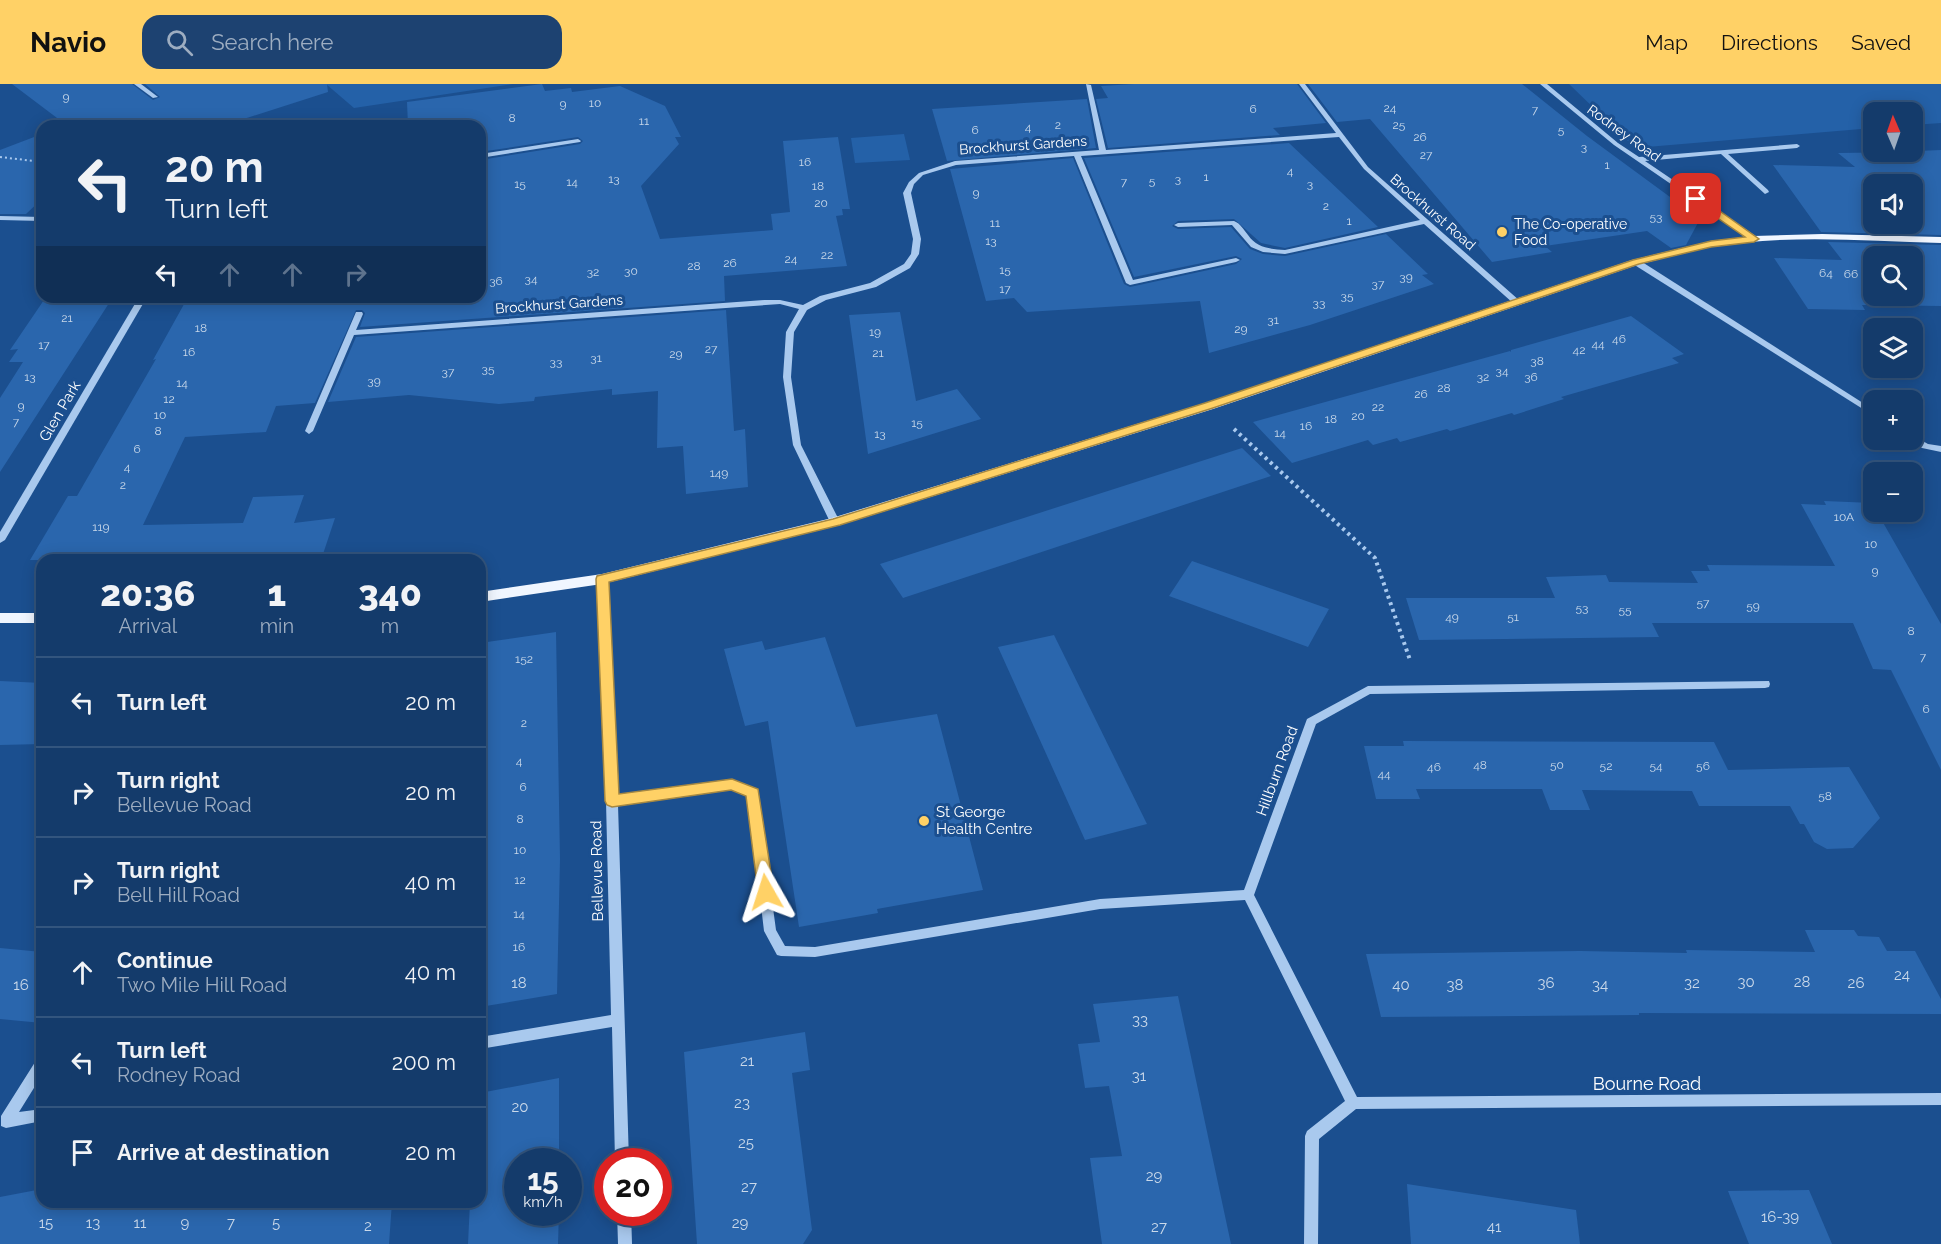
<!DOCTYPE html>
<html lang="en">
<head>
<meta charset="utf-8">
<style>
	body { margin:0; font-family:Raleway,sans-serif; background:#1d4271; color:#f1f3f6; height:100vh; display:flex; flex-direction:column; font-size:22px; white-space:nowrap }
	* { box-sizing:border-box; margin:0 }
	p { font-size:20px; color:#9dadc1 }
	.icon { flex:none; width:33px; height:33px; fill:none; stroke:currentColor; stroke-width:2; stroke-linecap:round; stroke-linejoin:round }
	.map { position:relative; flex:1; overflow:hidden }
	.drawer { position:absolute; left:36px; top:470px; width:450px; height:654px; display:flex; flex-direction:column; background:#143b6b; border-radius:18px; box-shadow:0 3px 15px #0003,0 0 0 2px #33557e }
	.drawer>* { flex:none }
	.guide { position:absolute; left:36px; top:36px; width:450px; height:183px; border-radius:18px; box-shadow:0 3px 15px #0003,0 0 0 2px #33557e; background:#143b6b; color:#f1f3f6; overflow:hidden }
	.needle { width:39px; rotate:358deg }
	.fabs { position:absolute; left:1863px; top:18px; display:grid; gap:12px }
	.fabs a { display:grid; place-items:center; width:60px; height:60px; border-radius:12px; background:#143b6b; box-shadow:0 3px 15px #0003,0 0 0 2px #33557e; font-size:30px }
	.speed { position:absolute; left:504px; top:1064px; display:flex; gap:12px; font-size:30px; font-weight:700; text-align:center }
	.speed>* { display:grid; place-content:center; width:78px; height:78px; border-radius:50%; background:#143b6b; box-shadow:0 3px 15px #0003,0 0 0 2px #33557e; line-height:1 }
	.speed small { font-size:15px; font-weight:400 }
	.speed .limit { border:9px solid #d22; background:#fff; color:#111 }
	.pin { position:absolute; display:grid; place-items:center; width:51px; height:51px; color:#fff; margin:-26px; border-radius:12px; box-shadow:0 3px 9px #0006 }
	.me { position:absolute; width:66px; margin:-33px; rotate:354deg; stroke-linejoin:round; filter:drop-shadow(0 0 4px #0008) }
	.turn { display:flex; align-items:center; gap:21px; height:126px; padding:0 30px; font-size:27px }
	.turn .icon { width:78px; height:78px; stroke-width:2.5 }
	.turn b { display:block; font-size:42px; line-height:51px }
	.lanes { display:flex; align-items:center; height:57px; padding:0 30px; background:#0003; justify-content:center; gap:30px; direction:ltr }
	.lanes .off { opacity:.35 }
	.eta { display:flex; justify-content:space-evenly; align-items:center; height:102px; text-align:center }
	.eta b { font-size:36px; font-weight:800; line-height:42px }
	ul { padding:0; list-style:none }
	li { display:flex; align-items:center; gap:18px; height:90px; padding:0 30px; border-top:2px solid #33557e }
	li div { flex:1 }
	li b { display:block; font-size:22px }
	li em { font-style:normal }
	header { display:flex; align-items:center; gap:36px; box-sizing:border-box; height:84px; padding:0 30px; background:#ffd166; color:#111 }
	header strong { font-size:28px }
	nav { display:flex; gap:33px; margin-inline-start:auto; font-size:21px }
	.search { width:420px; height:54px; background:#1d4271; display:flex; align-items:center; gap:15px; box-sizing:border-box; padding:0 21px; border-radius:18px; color:#9dadc1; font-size:22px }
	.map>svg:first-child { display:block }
</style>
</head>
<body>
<header>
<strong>Navio</strong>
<div class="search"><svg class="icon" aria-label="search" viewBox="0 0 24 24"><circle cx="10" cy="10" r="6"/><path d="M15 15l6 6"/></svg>Search here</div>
<nav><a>Map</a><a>Directions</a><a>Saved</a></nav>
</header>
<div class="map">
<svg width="1941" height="1160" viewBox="0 0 1941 1160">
	<rect width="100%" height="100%" fill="#1b4f8f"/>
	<g fill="#2461a8">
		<polygon points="326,0 513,0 354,24"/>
		<polygon points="1569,0 1941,0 1941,39 1913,41 1912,28 1874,28 1873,44 1635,64"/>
		<polygon points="904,50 910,76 855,79 851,54"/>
	</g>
	<g fill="#2a66ad" fill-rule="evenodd">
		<polygon points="12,0 132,0 153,16 160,13 145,0 327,0 328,8 222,42 61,42 65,40"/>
		<polygon points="542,0 545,7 571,4 572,8 620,2 665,22 681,53 675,53 679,60 641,102 660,155 773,146 771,130 790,128 783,57 838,53 850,125 842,125 843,131 836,132 847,182 724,192 725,217 360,243 365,229 362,226 356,226 315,319 276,322 266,348 185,353 143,441 243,439 253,413 304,411 294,439 335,434 321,476 30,476 68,412 77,412 156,275 153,276 188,213 265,213 264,216 480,213 480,76 580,60 583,57 578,53 480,68 480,42 408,42 407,18"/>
		<polygon points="1134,0 1297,0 1326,39 1273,44 1280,51 1108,64 1096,15 1108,14 1101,2"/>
		<polygon points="1308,0 1522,0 1587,52 1700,135 1686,161 1671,164 1647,147 1545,162 1552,168 1492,178 1370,35 1337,38"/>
		<polygon points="1087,15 1096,64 947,77 932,25"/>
		<polygon points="42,50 42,115 26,130 0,130 0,66"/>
		<polygon points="1289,59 1378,143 1285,164 1261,159 1234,135 1178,137 1172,142 1178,145 1231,143 1250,165 1263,170 1285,172 1386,150 1428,190 1422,191 1434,200 1310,241 1209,269 1200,217 1027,228 1014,214 986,217 950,85 1073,74 1124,200 1130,203 1236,180 1242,175 1236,172 1134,193 1084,74"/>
		<path d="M1913 64 1917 67 1941 66V151L1821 148 1773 81 1855 83 1838 69 1912 68ZM1874 100H1912V140H1874Z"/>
		<path d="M1828 158 1941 161V222L1862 221 1865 226 1808 225 1774 174 1842 176ZM1874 172H1912V212H1874Z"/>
		<polygon points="46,213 113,213 0,388 0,314 23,278 9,278 18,265 10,266"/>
		<polygon points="726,226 734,347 745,345 748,403 686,410 683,362 657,364 658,307 612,311 612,305 535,313 534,317 499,320 409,311 328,318 356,253"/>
		<polygon points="900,228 916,317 957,305 981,335 868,370 849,231"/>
		<polygon points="1631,232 1684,270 1672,274 1679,279 1561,313 1564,315 1514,331 1512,329 1450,347 1447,345 1400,358 1397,354 1373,361 1368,356 1292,379 1253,338 1510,267 1511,268 1511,266"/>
		<polygon points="1242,364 1271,392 903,514 880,480"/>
		<polygon points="1824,417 1873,419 1874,428 1877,428 1941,540 1941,686 1891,586 1873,585 1853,539 1652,539 1659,553 1419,556 1406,514 1555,514 1546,493 1606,491 1609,498 1698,499 1691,487 1710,487 1707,481 1835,482 1801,420 1826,421"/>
		<polygon points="1192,477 1329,525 1308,563 1169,512"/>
		<polygon points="556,548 560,775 557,910 480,923 483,853 480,854 480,559"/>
		<polygon points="1054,551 1147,740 1085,756 998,563"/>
		<polygon points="825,553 856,643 937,630 983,806 877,825 878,829 799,843 768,637 745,642 724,565 762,557 765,566"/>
		<polygon points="0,597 42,599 42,660 0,661"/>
		<polygon points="1403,657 1714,658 1728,686 1849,683 1880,734 1853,764 1827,765 1814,758 1804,740 1800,740 1790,722 1699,722 1692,707 1582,706 1590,726 1550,726 1542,705 1416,705 1420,715 1376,715 1364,662 1404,662"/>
		<polygon points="1805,846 1854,846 1858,852 1879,853 1887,867 1915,867 1941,915 1941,930 1639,929 1639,931 1381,933 1366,870 1580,867 1687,869 1686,866 1815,868"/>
		<polygon points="0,864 42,868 42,939 0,935"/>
		<polygon points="1178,912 1231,1160 1102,1160 1090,1074 1122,1072 1109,1002 1085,1004 1078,960 1100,958 1093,920"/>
		<polygon points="805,948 810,986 792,989 812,1146 803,1160 697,1160 684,968"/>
		<polygon points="559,994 559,1077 518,1077 518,1128 559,1128 558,1160 468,1160 470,1118 480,1118 480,1009"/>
		<polygon points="1407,1100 1576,1126 1580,1160 1411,1160"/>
		<polygon points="42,1105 42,1118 392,1118 389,1160 0,1160 0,1113"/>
		<polygon points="1809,1106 1832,1160 1749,1160 1728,1107"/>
	</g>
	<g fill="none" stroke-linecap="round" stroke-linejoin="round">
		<polyline stroke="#a9c9ee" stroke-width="2" stroke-dasharray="2 3" stroke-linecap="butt" points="0,73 42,78"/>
		<polyline stroke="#a9c9ee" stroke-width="4" stroke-dasharray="3 4" stroke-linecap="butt" points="1234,345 1375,474 1410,576"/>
		<g fill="#a9c9ee" fill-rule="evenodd">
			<polygon points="134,0 141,0 158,13 153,14"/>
			<path d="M1086 0 1091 1 1106 66 1336 49 1299 0H1305L1368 83 1520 217 1516 219H1513L1424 140 1285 170 1263 168 1251 163 1232 141 1178 143 1174 141 1178 139 1234 137C1241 140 1243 145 1248 151 1257 164 1270 165 1285 166L1420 136 1364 85 1339 53 1081 72 1133 196 1236 174 1240 176 1236 178 1130 201 1126 199 1074 72 956 81 923 91 914 100 911 109 921 155 919 170 910 184 876 203 826 216 807 226 794 248 791 293 801 361 840 438 838 440H832L830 438 793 361 783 293 786 248 799 225 780 220 354 251 313 347 309 350 305 347 356 228H362L363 230 356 246 764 216H780L803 221 820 212 870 199 904 180 911 170 913 155 903 109 909 98 919 89 955 77 1099 66Z"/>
			<polygon points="1540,0 1547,0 1618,59 1639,73 1797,60 1800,62 1797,64 1728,70 1768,106 1769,108 1765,110 1721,70 1645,77 1757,153 1757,157 1754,157 1614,61"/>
			<polygon points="578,55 581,57 580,58 480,74 480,70"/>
			<polygon points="0,132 42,133 42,137 0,136"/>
			<polygon points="1633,176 1639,176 1874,326 1874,332 1633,180"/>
			<polygon points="139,213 147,213 5,456 0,459 0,448"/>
			<polygon points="1912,351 1928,360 1941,362 1941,368 1922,364 1909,356 1912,356"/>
			<polygon points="602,492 607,495 617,712 732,697 757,706 776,846 785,862 815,863 1100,815 1244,806 1307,635 1368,602 1769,597 1770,600 1769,603 1765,604 1370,610 1316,640 1254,811 1357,1013 1941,1009 1941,1021 1356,1025 1319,1055 1318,1160 1304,1160 1305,1052 1307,1047 1345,1017 1245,816 1100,825 815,873 781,872 777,871 764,847 748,712 732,705 618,721 629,1077 615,1077 612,943 480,965 480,953 611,931 606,717 597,495"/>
			<polygon points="42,973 42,991 19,1028 42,1025 42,1037 6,1044 1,1042 1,1032 37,975"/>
			<polygon points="617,1128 631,1128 632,1160 618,1160"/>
		</g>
		<g fill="#f0f6ff" fill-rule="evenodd">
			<path d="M1822 150 1941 153V159C1865 157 1786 150 1711 163 1687 167 1663 175 1640 180L1213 325 840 441 602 500 480 518V508L602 490 832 434 1205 319 1632 176 1711 157 1754 152Z"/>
			<rect x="0" y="529" width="42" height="10"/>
		</g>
	</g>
	<polygon fill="#ffd166" stroke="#a68842" stroke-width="1.5" points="1693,113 1700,113 1759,155 1754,158 1711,163 1639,180 1213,324 840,441 609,498 619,710 732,695 758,705 774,808 771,813 766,815 760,813 758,808 746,712 731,706 612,723 607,721 605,717 596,495 597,492 833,435 1205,319 1633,176 1711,157 1745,153 1693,117"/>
	<g fill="#ffd166" stroke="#1b4f8f" stroke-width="2">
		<circle cx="1502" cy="148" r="6"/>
		<circle cx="924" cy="737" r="6"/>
	</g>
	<g text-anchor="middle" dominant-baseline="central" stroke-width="6" stroke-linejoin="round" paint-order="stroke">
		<g font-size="12" fill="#cad9ea">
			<text x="66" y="13">9</text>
			<text x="595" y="19">10</text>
			<text x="563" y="20">9</text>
			<text x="1390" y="24">24</text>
			<text x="1253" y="25">6</text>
			<text x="1535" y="26">7</text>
			<text x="512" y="34">8</text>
			<text x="644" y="37">11</text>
			<text x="1058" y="41">2</text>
			<text x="1399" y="41">25</text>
			<text x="1028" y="43">4</text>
			<text x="975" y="46">6</text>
			<text x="1561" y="46">5</text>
			<text x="1420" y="53">26</text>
			<text x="1584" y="63">3</text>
			<text x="1426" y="71">27</text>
			<text x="805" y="78">16</text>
			<text x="1607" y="81">1</text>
			<text x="1290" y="87">4</text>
			<text x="1206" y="93">1</text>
			<text x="614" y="95">13</text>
			<text x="1178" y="95">3</text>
			<text x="1152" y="97">5</text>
			<text x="572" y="98">14</text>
			<text x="1124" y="98">7</text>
			<text x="520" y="100">15</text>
			<text x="1310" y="100">3</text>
			<text x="818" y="102">18</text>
			<text x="976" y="109">9</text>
			<text x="821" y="119">20</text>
			<text x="1326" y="122">2</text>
			<text x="1656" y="133">53</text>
			<text x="1349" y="137">1</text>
			<text x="995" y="139">11</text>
			<text x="991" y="157">13</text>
			<text x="827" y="171">22</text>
			<text x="791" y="175">24</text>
			<text x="730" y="179">26</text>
			<text x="694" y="182">28</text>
			<text x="1005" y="186">15</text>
			<text x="631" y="187">30</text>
			<text x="593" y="188">32</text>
			<text x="1826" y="189">64</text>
			<text x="1851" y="190">66</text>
			<text x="1406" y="193">39</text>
			<text x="531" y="195">34</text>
			<text x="496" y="197">36</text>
			<text x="1378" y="200">37</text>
			<text x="1005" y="205">17</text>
			<text x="1347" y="212">35</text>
			<text x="1319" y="219">33</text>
			<text x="67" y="234">21</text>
			<text x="1273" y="236">31</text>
			<text x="201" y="244">18</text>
			<text x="1241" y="245">29</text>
			<text x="875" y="248">19</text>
			<text x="1619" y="255">46</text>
			<text x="1598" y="260">44</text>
			<text x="44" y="261">17</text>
			<text x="711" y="265">27</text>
			<text x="1579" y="266">42</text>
			<text x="189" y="268">16</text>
			<text x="878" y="269">21</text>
			<text x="676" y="270">29</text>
			<text x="596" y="274">31</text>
			<text x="1537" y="277">38</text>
			<text x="556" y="278">33</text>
			<text x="488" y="285">35</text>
			<text x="1502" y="287">34</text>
			<text x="448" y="288">37</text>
			<text x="30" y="293">13</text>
			<text x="1483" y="293">32</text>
			<text x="1531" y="293">36</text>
			<text x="374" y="297">39</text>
			<text x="182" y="299">14</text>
			<text x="1444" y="304">28</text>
			<text x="1421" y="310">26</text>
			<text x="169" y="315">12</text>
			<text x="21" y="322">9</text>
			<text x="1378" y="323">22</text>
			<text x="160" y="331">10</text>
			<text x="1358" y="332">20</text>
			<text x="1331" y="335">18</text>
			<text x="16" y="338">7</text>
			<text x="917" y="339">15</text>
			<text x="1306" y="342">16</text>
			<text x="158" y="347">8</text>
			<text x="1280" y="349">14</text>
			<text x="880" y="350">13</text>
			<text x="137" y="365">6</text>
			<text x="127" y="383">4</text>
			<text x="719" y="389">149</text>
			<text x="123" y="401">2</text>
			<text x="1844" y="433">10A</text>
			<text x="101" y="443">119</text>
			<text x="1871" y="460">10</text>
			<text x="1875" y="487">9</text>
			<text x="1703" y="519">57</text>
			<text x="1753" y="522">59</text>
			<text x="1582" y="524">53</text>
			<text x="1625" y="526">55</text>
			<text x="1452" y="533">49</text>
			<text x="1513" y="533">51</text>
			<text x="1911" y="547">8</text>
			<text x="1923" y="573">7</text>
			<text x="524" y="575">152</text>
			<text x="1926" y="625">6</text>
			<text x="524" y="639">2</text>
			<text x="519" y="677">4</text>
			<text x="1480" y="681">48</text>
			<text x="1557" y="681">50</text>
			<text x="1606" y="682">52</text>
			<text x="1656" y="682">54</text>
			<text x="1703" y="682">56</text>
			<text x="1434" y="683">46</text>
			<text x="1384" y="690">44</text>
			<text x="523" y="703">6</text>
			<text x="1825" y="712">58</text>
			<text x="520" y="735">8</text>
			<text x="520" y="766">10</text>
			<text x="520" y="796">12</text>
			<text x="519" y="830">14</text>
			<text x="519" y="863">16</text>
		</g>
		<g font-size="14" fill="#fff" stroke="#1b4f8f">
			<text transform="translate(1624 49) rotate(36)">Rodney Road</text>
			<text transform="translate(1023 61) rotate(-4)">Brockhurst Gardens</text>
			<text transform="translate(1433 128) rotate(41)">Brockhurst Road</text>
			<text transform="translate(559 220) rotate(-4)">Brockhurst Gardens</text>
		</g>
		<g font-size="14" fill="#fff" stroke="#1b4f8f" text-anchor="start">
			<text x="1514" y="140">The Co-operative<tspan x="1514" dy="16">Food</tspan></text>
		</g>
		<g font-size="15" fill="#fff" stroke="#1b4f8f">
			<text transform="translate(60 327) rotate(-60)">Glen Park</text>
			<text transform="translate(1277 687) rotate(-70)">Hillburn Road</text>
			<text transform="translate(597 787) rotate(-91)">Bellevue Road</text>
		</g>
		<g font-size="15" fill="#fff" stroke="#1b4f8f" text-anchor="start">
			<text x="936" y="728">St George<tspan x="936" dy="17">Health Centre</tspan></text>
		</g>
		<g font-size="15" fill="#cad9ea">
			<text x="1902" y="891">24</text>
			<text x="1746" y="898">30</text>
			<text x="1802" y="898">28</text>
			<text x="519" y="899">18</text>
			<text x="1546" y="899">36</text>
			<text x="1692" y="899">32</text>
			<text x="1856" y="899">26</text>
			<text x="21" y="901">16</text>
			<text x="1401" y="901">40</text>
			<text x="1455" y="901">38</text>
			<text x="1600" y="901">34</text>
			<text x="1140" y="936">33</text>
			<text x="747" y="977">21</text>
			<text x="1139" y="992">31</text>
			<text x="742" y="1019">23</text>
			<text x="520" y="1023">20</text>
			<text x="746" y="1059">25</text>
			<text x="1154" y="1092">29</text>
			<text x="749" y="1103">27</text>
			<text x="1780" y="1133">16-39</text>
			<text x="46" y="1139">15</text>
			<text x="93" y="1139">13</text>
			<text x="140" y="1139">11</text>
			<text x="185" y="1139">9</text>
			<text x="231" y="1139">7</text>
			<text x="276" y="1139">5</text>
			<text x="740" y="1139">29</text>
			<text x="368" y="1142">2</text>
			<text x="1159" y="1143">27</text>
			<text x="1494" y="1143">41</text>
		</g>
		<g font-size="18" fill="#fff" stroke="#1b4f8f">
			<text x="1647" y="999">Bourne Road</text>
		</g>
	</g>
</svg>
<div class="fabs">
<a><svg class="needle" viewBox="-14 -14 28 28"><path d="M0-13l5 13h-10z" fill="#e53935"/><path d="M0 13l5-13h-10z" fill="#9dadc1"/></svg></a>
<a><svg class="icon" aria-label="sound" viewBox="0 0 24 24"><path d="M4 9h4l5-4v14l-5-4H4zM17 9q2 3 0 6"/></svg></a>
<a><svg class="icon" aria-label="search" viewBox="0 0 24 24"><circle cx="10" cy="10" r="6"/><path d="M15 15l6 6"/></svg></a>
<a><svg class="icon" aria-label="layers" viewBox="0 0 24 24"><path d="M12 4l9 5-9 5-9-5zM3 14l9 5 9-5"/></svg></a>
<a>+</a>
<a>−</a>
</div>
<div class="speed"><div>15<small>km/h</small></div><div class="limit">20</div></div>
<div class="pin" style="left:1696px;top:115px;background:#d93025"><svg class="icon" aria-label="arrive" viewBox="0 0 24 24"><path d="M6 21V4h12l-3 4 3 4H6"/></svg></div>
<svg class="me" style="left:766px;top:808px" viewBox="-20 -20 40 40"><path d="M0-17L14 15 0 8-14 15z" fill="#ffd166" stroke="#fff" stroke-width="4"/></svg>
<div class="guide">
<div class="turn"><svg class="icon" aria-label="left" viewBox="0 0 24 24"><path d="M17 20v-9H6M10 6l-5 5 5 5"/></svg><div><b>20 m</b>Turn left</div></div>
<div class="lanes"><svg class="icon" aria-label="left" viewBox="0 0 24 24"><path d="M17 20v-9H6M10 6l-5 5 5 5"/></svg><svg class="icon off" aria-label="ahead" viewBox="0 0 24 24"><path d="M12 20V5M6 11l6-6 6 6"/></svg><svg class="icon off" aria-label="ahead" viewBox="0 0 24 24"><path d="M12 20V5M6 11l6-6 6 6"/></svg><svg class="icon off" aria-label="right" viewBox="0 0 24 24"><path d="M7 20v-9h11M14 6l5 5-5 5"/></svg></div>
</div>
<section class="drawer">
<div class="eta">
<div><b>20:36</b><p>Arrival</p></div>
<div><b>1</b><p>min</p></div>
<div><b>340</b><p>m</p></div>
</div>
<ul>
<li><svg class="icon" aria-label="left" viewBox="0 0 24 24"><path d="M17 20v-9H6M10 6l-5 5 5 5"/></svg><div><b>Turn left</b></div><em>20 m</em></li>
<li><svg class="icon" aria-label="right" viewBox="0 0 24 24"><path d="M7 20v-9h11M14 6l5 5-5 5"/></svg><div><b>Turn right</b><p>Bellevue Road</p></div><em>20 m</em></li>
<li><svg class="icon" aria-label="right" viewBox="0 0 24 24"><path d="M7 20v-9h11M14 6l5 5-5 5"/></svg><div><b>Turn right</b><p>Bell Hill Road</p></div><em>40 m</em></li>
<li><svg class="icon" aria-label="ahead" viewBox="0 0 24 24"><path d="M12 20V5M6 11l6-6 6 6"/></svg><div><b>Continue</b><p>Two Mile Hill Road</p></div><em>40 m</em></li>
<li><svg class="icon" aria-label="left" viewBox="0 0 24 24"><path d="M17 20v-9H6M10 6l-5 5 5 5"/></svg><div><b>Turn left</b><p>Rodney Road</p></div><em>200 m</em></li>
<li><svg class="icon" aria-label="arrive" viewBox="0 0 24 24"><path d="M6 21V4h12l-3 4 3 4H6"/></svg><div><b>Arrive at destination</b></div><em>20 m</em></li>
</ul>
</section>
</div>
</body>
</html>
